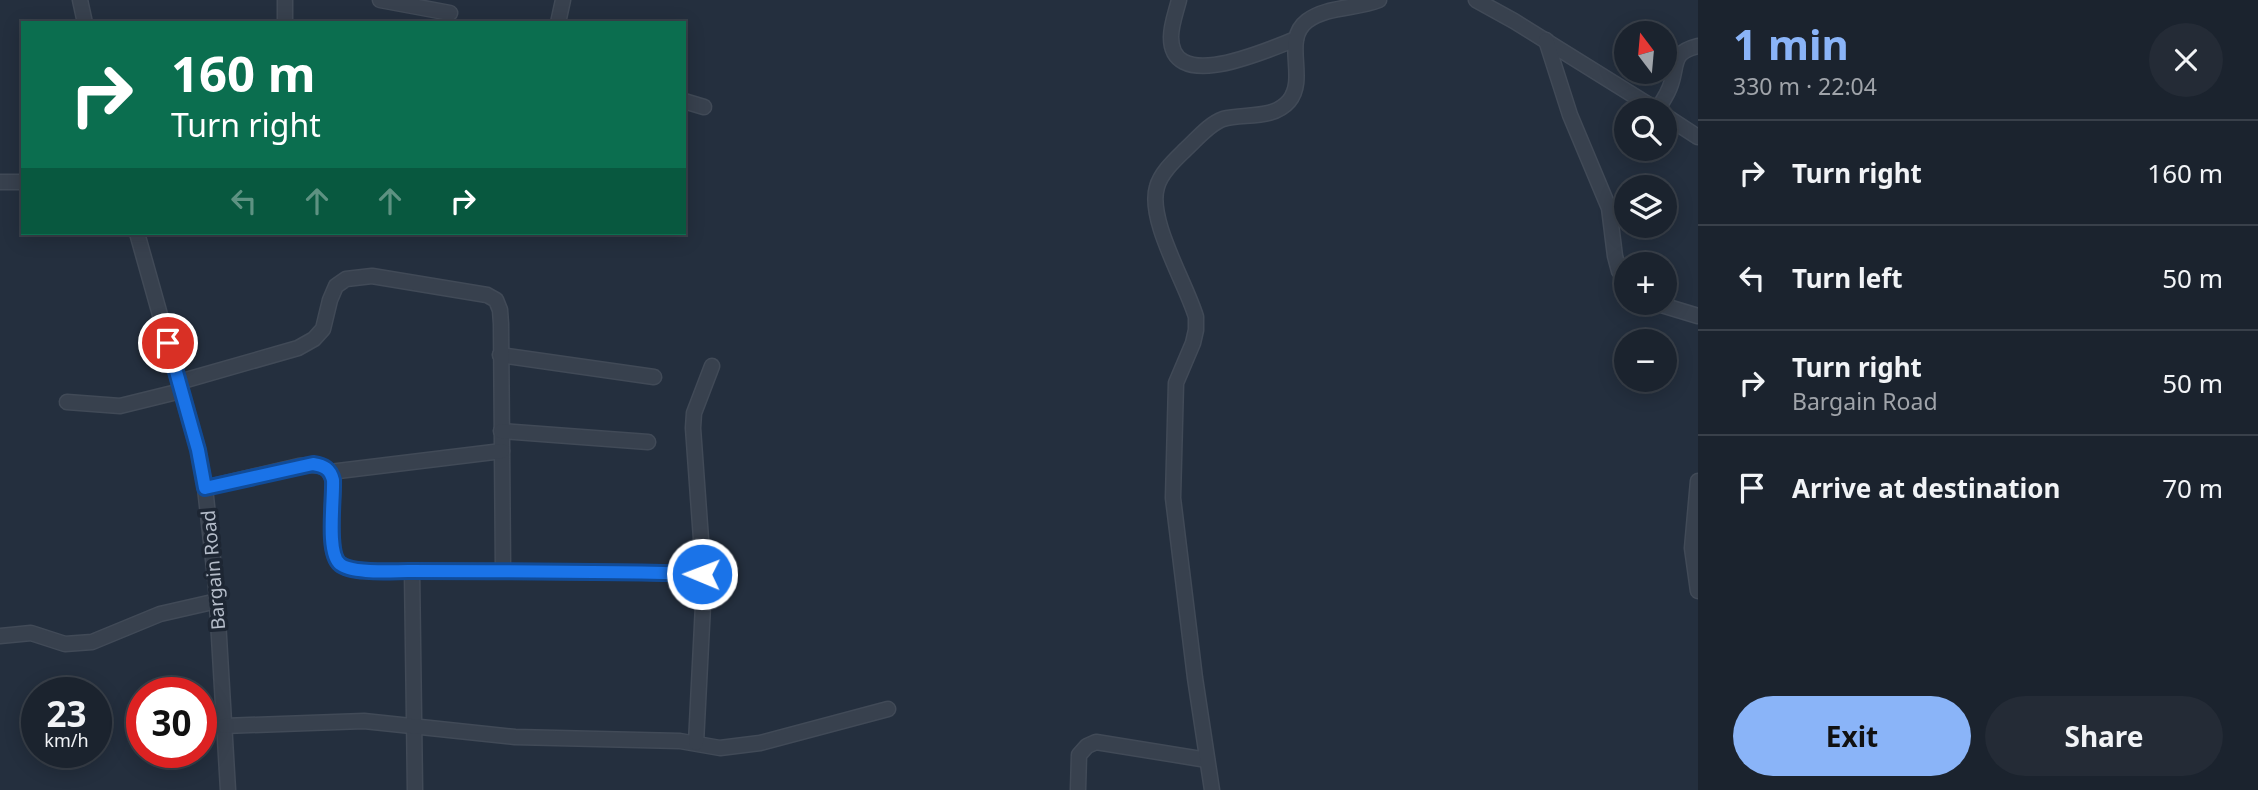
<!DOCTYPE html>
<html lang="en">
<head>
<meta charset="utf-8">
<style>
	body { margin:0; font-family:"Noto Sans",sans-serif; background:#242b36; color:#f1f3f6; height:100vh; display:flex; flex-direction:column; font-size:26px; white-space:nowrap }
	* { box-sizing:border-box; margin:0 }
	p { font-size:23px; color:#a0a4aa }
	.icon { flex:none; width:38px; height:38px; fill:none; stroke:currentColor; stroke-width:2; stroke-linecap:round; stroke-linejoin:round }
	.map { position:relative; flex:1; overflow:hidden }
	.side { display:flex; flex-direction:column; background:#1b232e; width:560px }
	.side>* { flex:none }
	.guide { position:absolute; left:21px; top:21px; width:665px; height:214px; border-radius:0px; box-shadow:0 4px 18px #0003,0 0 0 2px #39404a; background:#0b6e4f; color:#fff; overflow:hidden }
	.needle { width:46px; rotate:344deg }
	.tools { position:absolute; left:1614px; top:21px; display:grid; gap:14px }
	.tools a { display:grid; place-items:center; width:63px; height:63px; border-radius:50%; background:#1b232e; box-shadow:0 4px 18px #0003,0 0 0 2px #39404a; font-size:35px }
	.speed { position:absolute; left:21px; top:677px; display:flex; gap:14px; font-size:35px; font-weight:700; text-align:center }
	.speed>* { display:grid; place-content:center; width:91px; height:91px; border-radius:50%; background:#1b232e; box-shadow:0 4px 18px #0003,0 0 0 2px #39404a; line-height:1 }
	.speed small { font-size:18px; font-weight:400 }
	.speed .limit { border:10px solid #d22; background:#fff; color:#111 }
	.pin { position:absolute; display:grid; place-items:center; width:60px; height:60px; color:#fff; margin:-30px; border:4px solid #fff; border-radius:50%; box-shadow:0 2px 7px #0007 }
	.me { position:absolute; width:77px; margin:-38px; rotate:271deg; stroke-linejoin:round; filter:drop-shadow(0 0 5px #0008) }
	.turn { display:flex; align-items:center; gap:24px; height:147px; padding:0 35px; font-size:32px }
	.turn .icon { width:91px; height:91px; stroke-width:2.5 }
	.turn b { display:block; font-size:49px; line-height:60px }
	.lanes { display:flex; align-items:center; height:66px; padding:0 35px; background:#0003; justify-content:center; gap:35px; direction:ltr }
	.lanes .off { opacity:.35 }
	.round { display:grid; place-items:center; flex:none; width:74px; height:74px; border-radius:37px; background:#242b36 }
	.headline { display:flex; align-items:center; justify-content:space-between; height:119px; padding:0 35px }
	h1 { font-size:42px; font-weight:700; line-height:52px; color:#8ab4f8 }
	.button { display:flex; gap:14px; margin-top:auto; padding:14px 35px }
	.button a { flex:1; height:80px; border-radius:42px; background:#8ab4f8; color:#111; font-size:28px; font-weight:700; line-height:80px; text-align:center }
	.button a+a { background:#242b36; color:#f1f3f6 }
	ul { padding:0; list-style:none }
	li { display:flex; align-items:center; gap:21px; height:105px; padding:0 35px; border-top:2px solid #39404a }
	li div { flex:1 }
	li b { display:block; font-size:26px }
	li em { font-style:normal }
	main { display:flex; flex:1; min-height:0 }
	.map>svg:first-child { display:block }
</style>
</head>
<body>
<main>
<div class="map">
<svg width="1698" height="790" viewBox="0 0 1698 790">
	<rect width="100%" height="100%" fill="#242f3e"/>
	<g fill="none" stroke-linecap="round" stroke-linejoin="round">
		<g stroke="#414a57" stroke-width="17">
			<g id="street">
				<polyline points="80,0 85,23"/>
				<polyline points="380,0 450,13"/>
				<path d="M1179 0C1176 12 1171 25 1171 37 1171 95 1269 49 1296 39"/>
				<path d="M1476 0 1514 21 1657 110C1662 102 1668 94 1671 84 1678 63 1671 53 1698 46"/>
				<polyline points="285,23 285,0"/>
				<polyline points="558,23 563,0"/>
				<polyline points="1546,40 1570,115 1609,208 1615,256 1619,271 1626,281"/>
				<polyline points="684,101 704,107"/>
				<polyline points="1664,115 1698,137"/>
				<polyline points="0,182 23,182"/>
				<polyline points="137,233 198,450 205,488 216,586 228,790"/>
				<polyline points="1655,303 1698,316"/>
				<polyline points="500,355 654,377"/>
				<polyline points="179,382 298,348 314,339 323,329 330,300 336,286 346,279 372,276 487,295 496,300 500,310 501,324 503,570"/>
				<polyline points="67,402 120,406 181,391"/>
				<polyline points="501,431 648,442"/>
				<polyline points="330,472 502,451"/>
				<polyline points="1698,481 1692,548 1698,591"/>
				<path d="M205 488 299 466C315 464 328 463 333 480 334 498 326 553 340 564 352 574 392 571 408 571 506 571 604 571 702 574"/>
				<polyline points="412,571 415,790"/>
				<polyline points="0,636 31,633 65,644 92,642 160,614 217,601"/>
				<polyline points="224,726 364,721 515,737 680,741 720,748 760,743 888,709"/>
				<polyline points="696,743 703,605 702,553 693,428 694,413 712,366"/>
				<polyline points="1078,790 1079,755 1087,746 1096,742 1207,760"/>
				<path d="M1212 790 1195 678 1173 498 1176 383 1193 343 1196 330V317C1186 283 1147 220 1157 187 1161 172 1176 159 1186 149 1197 139 1209 124 1223 119 1244 113 1273 120 1289 101 1308 78 1282 40 1307 21 1327 6 1357 9 1379 0"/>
			</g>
		</g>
		<use href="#street" stroke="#38414e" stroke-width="14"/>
	</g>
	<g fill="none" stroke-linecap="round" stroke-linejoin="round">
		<g stroke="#114b97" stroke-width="18">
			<path id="route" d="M168 343 198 450 205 488 313 464C325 466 330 469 333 480 334 499 326 553 340 564 352 574 392 571 408 571 506 571 604 571 702 574"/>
		</g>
		<use href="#route" stroke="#1a73e8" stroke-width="12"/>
	</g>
	<g text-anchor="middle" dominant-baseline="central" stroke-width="7" stroke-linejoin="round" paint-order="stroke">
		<g font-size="19" fill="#b4bcc9" stroke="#1d2633">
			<text transform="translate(213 570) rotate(-95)">Bargain Road</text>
		</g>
	</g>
</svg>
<div class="tools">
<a><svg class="needle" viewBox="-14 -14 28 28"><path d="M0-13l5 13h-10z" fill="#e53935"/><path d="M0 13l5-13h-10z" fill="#a0a4aa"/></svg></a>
<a><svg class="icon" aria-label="search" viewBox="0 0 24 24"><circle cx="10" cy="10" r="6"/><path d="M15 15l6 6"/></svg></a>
<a><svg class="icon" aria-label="layers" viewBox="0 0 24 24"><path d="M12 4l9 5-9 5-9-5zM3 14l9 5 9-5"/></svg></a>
<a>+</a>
<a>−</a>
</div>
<div class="speed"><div>23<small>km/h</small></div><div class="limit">30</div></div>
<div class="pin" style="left:168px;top:343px;background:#d93025"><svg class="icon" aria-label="arrive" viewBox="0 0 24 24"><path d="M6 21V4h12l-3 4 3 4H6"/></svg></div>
<svg class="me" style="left:702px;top:574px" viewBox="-20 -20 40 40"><circle r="17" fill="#1a73e8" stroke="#fff" stroke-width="3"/><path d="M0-11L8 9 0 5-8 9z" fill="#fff"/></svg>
<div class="guide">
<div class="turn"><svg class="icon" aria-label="right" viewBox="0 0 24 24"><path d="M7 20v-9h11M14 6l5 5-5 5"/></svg><div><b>160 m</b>Turn right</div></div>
<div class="lanes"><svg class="icon off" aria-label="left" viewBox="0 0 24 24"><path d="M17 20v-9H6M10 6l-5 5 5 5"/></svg><svg class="icon off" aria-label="ahead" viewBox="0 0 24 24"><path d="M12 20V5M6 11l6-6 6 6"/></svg><svg class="icon off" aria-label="ahead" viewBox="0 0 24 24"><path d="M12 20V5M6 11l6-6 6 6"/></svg><svg class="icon" aria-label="right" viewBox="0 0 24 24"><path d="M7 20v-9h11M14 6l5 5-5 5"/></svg></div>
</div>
</div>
<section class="side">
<div class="headline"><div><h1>1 min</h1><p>330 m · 22:04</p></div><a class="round"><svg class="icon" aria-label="close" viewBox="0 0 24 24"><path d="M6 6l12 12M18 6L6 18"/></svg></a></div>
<ul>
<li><svg class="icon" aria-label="right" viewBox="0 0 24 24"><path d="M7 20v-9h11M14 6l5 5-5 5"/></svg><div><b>Turn right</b></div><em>160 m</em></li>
<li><svg class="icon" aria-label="left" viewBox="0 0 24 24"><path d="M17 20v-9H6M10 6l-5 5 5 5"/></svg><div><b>Turn left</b></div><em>50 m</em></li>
<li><svg class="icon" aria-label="right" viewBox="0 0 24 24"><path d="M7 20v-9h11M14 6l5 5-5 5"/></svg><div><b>Turn right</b><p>Bargain Road</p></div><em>50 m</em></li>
<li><svg class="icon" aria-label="arrive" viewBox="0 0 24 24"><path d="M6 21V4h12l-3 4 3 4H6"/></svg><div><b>Arrive at destination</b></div><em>70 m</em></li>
</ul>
<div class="button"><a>Exit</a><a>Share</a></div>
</section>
</main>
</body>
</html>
